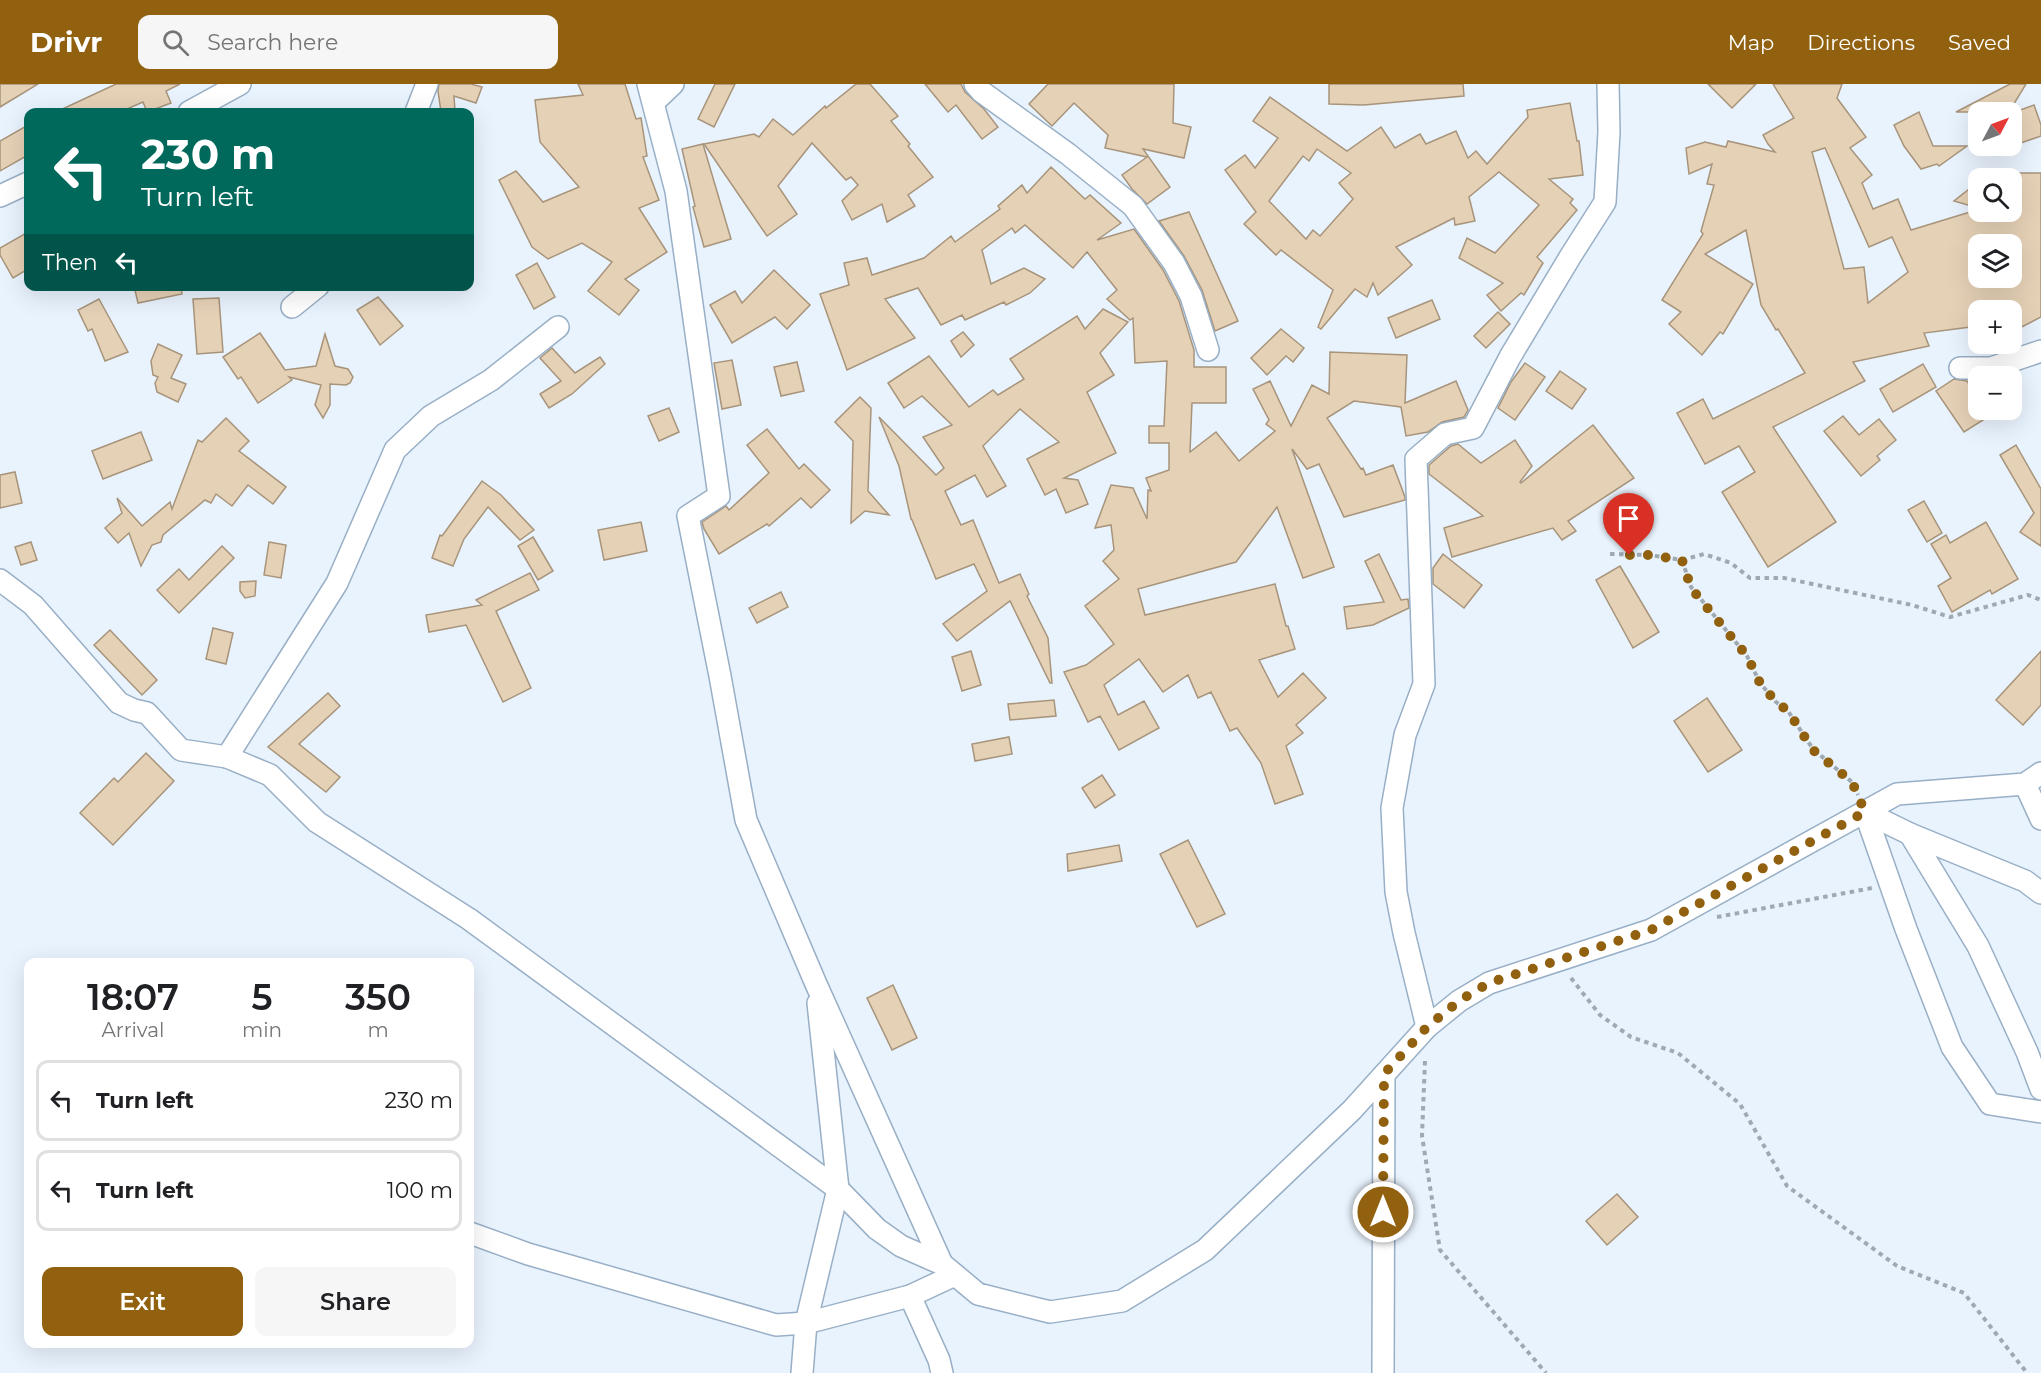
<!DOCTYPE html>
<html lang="en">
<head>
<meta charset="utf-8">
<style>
	body { margin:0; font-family:Montserrat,sans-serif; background:#f6f6f6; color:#202124; height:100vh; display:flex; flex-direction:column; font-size:22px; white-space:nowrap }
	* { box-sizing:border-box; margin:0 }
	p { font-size:20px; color:#757577 }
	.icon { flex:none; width:33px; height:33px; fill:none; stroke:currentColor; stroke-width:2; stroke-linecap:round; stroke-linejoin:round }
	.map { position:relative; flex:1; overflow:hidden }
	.drawer { position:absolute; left:24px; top:874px; width:450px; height:390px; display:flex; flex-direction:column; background:#fff; border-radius:12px; box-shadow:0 6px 24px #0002 }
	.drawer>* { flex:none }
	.top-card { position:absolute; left:24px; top:24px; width:450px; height:183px; border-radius:12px; box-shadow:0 6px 24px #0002; background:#00695c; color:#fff; overflow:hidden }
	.needle { width:39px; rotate:49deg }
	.buttons { position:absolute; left:1968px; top:18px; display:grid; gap:12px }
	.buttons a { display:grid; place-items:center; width:54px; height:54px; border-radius:12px; background:#fff; box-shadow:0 6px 24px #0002; font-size:30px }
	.pin { position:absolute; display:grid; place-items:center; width:51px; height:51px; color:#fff; margin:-62px -26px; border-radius:50% 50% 50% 0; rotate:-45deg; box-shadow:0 0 6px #0007 }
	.pin .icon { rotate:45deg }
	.me { position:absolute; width:66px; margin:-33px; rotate:0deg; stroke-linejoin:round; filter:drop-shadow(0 0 4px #0008) }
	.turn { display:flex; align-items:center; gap:21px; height:126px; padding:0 18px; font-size:27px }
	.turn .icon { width:78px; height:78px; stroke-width:2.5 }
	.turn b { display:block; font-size:42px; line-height:51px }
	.then { display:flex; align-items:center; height:57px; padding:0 18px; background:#0003; gap:12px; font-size:22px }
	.eta { display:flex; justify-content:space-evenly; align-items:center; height:102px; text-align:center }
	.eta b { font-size:36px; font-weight:600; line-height:42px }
	.action { display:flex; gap:12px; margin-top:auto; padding:12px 18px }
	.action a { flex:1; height:69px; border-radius:12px; background:#91610f; color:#fff; font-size:24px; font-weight:600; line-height:69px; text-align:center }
	.action a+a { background:#f6f6f6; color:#202124 }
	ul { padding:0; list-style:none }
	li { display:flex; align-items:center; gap:18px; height:81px; margin:0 12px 9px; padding:0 6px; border:3px solid #e0e0e0; border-radius:12px }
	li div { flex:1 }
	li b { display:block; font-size:22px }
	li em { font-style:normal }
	header { display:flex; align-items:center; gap:36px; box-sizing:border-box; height:84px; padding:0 30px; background:#91610f; color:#fff }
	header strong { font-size:28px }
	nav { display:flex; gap:33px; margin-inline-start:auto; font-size:21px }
	.search { width:420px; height:54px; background:#f6f6f6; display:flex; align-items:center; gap:15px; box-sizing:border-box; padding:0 21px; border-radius:12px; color:#757577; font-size:22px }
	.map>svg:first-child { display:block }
</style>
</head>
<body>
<header>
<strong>Drivr</strong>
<div class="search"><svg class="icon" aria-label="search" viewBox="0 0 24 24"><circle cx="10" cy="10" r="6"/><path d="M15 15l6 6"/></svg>Search here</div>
<nav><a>Map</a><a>Directions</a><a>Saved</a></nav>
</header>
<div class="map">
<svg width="2041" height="1289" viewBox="0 0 2041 1289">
	<rect width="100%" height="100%" fill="#e9f3fd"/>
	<g fill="#e5d1b6" stroke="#a7947b" stroke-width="1.5" fill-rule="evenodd">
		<polygon points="0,0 38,0 0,23"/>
		<polygon points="116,0 180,0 166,7 171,19 147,28 143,18 120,28 56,28"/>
		<polygon points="439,0 471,0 482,3 476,19 454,12 455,28 441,28 438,7"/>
		<polygon points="578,0 625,0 636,35 641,34 647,72 643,73 659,116 639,124 667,168 625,195 639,206 619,231 588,207 612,178 582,159 548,175 532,163 499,96 516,87 543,118 579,103 540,58 535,16 583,11"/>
		<polygon points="715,0 735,0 714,43 698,35"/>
		<polygon points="856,0 870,0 898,32 891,37 910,60 908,62 933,93 908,111 915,122 887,138 882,120 852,136 842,117 858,101 851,93 846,96 812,59 778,102 797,130 767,152 704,60 754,50 759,53 773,35 793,51 825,22 826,24"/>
		<polygon points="925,0 961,0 965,8 984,25 998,43 982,55 956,21 948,28"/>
		<polygon points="1048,0 1174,0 1173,39 1191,43 1184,74 1143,65 1170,103 1147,120 1132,105 1122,91 1147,73 1105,64 1108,51 1074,19 1052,42 1029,20"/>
		<polygon points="1329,0 1463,0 1464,12 1364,21 1329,20"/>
		<polygon points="1708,0 1756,0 1732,24"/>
		<path d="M1773 0H1842L1837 14 1866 53 1850 64 1872 91 1862 99 1873 125 1898 115 1911 146 1970 128H2012L2015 89H2041V233L2012 248V226H1978V242L1924 249 1929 262 1853 278 1865 297 1773 343 1836 438 1768 483 1722 408 1755 388 1739 362 1705 380 1677 329 1703 315 1713 335 1805 289 1778 245 1776 246 1761 221 1746 146 1705 170 1753 200 1723 250 1720 248 1702 271 1669 240 1681 228 1662 216 1703 150 1701 147 1714 101 1707 100 1712 80 1689 90 1686 64 1705 58 1726 63 1728 57 1775 68 1768 60 1763 51 1794 34ZM1825 64 1869 163 1892 153 1908 188 1868 219 1864 183 1844 185 1812 68ZM1978 160H2012V194H1978Z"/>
		<polygon points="2010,0 2026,0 2009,28 1956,28"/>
		<path d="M1270 13 1347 67 1381 43 1395 64 1420 50 1426 60 1456 47 1468 74 1476 67 1487 80 1528 33 1527 26 1570 19 1577 57H1579L1583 91 1549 95 1573 115 1570 119 1577 126 1537 173 1543 179 1524 211 1521 209 1501 227 1487 211 1503 199 1459 174 1467 154 1495 169 1539 121 1499 88 1469 113 1475 137 1455 141 1454 134 1396 163 1412 181 1378 211 1373 199 1367 213 1355 205 1321 245 1318 243 1333 206 1281 166 1276 171 1244 140 1256 128 1225 86 1245 71 1255 84 1278 54 1253 37ZM1317 65 1351 89 1339 99 1353 115 1320 152 1313 146 1306 155 1269 117 1303 72 1309 77Z"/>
		<polygon points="2034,21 2041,41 2041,52 2012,62 2012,29"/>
		<polygon points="1919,28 1933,62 1967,62 1939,82 1937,80 1921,85 1904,62 1894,41"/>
		<polygon points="28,41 28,71 0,87 0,57"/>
		<polygon points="703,60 731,155 704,163 693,123 695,122 682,65"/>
		<polygon points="1051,83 1085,115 1090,111 1121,139 1097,156 1134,145 1163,186 1179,217 1194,266 1194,283 1226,283 1226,319 1192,319 1190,368 1216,348 1239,377 1275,347 1266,340 1269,336 1253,305 1270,297 1291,342 1312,301 1329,310 1330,268 1407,271 1405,319 1456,297 1468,326 1464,333 1442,338 1428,348 1406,352 1401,323 1354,317 1327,334 1361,385 1363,384 1366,391 1393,381 1405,413 1405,416 1344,433 1319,380 1307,385 1292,365 1334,483 1303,494 1277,423 1236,478 1138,505 1145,531 1275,500 1286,542 1288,542 1295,565 1259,576 1278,613 1303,589 1326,614 1296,641 1303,649 1286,662 1303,710 1275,720 1261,679 1237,644 1230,647 1211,608 1198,614 1188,591 1163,608 1139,575 1104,601 1118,631 1144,617 1159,644 1119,666 1100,632 1088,638 1064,588 1086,581 1114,560 1085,522 1119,495 1103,477 1114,466 1111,441 1095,444 1111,401 1133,404 1147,435 1148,406 1151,407 1146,394 1169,386 1169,359 1149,359 1149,342 1164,342 1167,277 1135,279 1133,234 1130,236 1107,215 1117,206 1087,168 1073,184 1025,141 1015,149 1012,144 982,166 991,200 1024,184 1045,195 1030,209 1006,221 1004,218 965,236 962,231 941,241 918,204 885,215 915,254 847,286 820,210 849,201 844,179 867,174 872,191 924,174 951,152 955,158 1000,125 998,122 1022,101 1027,109"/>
		<polygon points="1978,98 1978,124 1954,117"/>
		<polygon points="1189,128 1238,237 1215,247 1202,206 1184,172 1159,137"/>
		<polygon points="28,148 28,185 13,194 0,171 0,164"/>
		<polygon points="537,179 555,213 534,225 516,191"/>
		<polygon points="774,186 810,221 787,245 775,233 732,259 710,221 735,207 742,219"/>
		<polygon points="134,202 181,202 182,210 138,219"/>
		<polygon points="378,213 403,242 380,261 357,226"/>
		<polygon points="219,214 223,268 197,270 193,215"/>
		<polygon points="99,215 128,268 105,277 92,245 88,247 78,226"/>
		<polygon points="1432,216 1440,235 1396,254 1388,234"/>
		<polygon points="1103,225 1128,238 1100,269 1114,291 1087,308 1116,369 1064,394 1078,396 1088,420 1066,429 1056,405 1045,411 1027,375 1059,358 1020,325 983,362 1006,402 987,413 975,391 945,407 961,441 973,436 999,499 1020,490 1029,510 1027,512 1048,554 1052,599 1050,599 1010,517 957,557 943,540 987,507 974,480 936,495 912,436 911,435 899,382 879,333 936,391 944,384 923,353 952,341 922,312 904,324 888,299 929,272 969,323 993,306 998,311 1024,295 1010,275 1077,232 1085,245"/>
		<polygon points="1498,228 1510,240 1486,264 1474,252"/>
		<polygon points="1281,245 1304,264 1293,278 1286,272 1267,291 1251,274"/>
		<polygon points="963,248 974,261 961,273 951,257"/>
		<polygon points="260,249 285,286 316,282 325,250 335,282 348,285 353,293 350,299 346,301 330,300 330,321 323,334 315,321 321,301 289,293 292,296 258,319 241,293 238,295 223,273"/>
		<polygon points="158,260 182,271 171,294 186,300 178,318 157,308 155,299 158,293 153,291 151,277"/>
		<polygon points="552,264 575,289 600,273 605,280 572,310 549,324 540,310 561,297 540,274"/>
		<polygon points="732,276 741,321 722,325 714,279"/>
		<polygon points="797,278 804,307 781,312 774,283"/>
		<polygon points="1525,279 1545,293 1515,336 1498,324 1511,298"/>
		<polygon points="1923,280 1936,303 1893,328 1880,305"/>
		<polygon points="1560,287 1586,305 1572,325 1546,307"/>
		<polygon points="1954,295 1967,297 1978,314 1978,326 1999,326 1964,348 1936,307"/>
		<polygon points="860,313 871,324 868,407 889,431 865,427 851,439 853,357 835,338"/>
		<polygon points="669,324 679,348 659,357 648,332"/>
		<polygon points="1843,332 1859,351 1879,335 1896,356 1877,372 1880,376 1861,392 1824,347"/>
		<polygon points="226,334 249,357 239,367 286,403 273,420 248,401 232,422 216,410 211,419 205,416 163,451 161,458 152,461 141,482 129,449 118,459 105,444 122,429 117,414 142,442 170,418 172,425 198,356 202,358"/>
		<polygon points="1593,341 1634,394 1568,437 1576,447 1562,456 1553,444 1452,473 1444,444 1483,432 1429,390 1429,381 1451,362 1458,360 1481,379 1515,356 1532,382 1520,398 1521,399"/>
		<polygon points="767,345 799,385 804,380 830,406 811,424 801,414 769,442 767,440 719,470 704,445 702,438 726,422 729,426 769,389 747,361"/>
		<polygon points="141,348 152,376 103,395 92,367"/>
		<polygon points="2016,361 2041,405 2041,462 2020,448 2034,429 2000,371"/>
		<polygon points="15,388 22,419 0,424 0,391"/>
		<polygon points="482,397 501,411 534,446 520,456 488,423 464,455 453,482 432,474 440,451 442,452"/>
		<polygon points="1924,417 1942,449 1927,458 1908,426"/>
		<polygon points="641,438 647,467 604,476 598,446"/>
		<polygon points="1986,438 2018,495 1992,510 1990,506 1952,528 1938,502 1951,494 1931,460 1946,451 1950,459"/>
		<polygon points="533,453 553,487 538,496 518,462"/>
		<polygon points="31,458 37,476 21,481 15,463"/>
		<polygon points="269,458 286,461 281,494 264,491"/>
		<polygon points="222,462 234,474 179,529 157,506 179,485 189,496"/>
		<polygon points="1379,470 1401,516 1408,515 1409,524 1373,541 1347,545 1344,523 1384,518 1365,477"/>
		<polygon points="1443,470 1482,501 1464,524 1433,500 1433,484"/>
		<polygon points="1620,482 1659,548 1633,564 1596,496"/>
		<polygon points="530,489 539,506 496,527 531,604 503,618 466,541 429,548 426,531 482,521 476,516"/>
		<polygon points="256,497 255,512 245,514 240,507 240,498"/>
		<polygon points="781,508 788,523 757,539 749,524"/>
		<polygon points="213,544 233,549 226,580 206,575"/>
		<polygon points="110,546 157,596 142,611 94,561"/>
		<polygon points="971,567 981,601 962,607 952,573"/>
		<polygon points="2041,567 2041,621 2023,641 1996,616"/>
		<polygon points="328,609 340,622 299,660 340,693 326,708 268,663"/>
		<polygon points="1707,614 1742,666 1708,688 1674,637"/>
		<polygon points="1054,616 1056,632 1010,636 1008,620"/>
		<polygon points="1009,653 1012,670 975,677 972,660"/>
		<polygon points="146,669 174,697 113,761 80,729 114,694 118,698"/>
		<polygon points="1102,691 1115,711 1095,724 1082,704"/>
		<polygon points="1188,756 1225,830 1197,843 1160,770"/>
		<polygon points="1119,761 1122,777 1068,787 1067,770"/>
		<polygon points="893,901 917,954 892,966 867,914"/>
		<polygon points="1617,1110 1638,1133 1607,1161 1586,1137"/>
	</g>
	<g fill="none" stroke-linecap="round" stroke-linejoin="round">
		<g stroke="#98afc6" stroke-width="24">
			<g id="minor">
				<polyline points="648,0 676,107 719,412 688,432 720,592 746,736 816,900 942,1180 978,1210 1050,1228 1122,1217 1205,1166 1352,1026 1427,943 1459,917 1489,899 1651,846 1897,710 2025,700 2041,689"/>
				<polyline points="975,0 982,8 1068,70 1133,122 1174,179 1191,212 1208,266"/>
				<polyline points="654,18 673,0"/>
				<polyline points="189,28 240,0"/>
				<polyline points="416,28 427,0"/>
				<polyline points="0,112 28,99"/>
				<polyline points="292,223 318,202"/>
				<polyline points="1960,284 1991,284 2041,267"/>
				<polyline points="0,496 33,521 119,619 134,626 147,629 181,666 227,673 270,691 317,738 469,835 838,1105 877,1145 901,1162 942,1180"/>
				<polyline points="227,673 337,499 395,366 431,332 491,296 558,243"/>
				<polyline points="2025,700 2041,735"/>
				<polyline points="1865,728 1906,845 1952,963 1990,1020 2041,1028"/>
				<polyline points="1865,728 1910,750 1978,862 2027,968 2041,1005"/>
				<polyline points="1910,750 2025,797 2041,809"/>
				<polyline points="1427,943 1404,849 1396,808 1392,724 1405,651 1424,600 1416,375 1445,350 1473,344 1510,273 1570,173 1605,118 1609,48 1608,0"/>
				<polyline points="470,1149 528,1170 776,1241 806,1239 910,1212 955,1191"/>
				<polyline points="910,1212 939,1276 942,1289"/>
				<polyline points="802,1289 806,1239 838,1105 818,919"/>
				<polyline points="1383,1289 1384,991"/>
			</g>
		</g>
		<g stroke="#9fa9b2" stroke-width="4" stroke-dasharray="4.5 4.5" stroke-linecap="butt">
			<polyline points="1610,470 1649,471 1682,476 1691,503 1747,572 1760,599 1776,618 1788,627 1813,665 1852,698 1858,711"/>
			<polyline points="1682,476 1704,470 1731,479 1750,494 1784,494 1912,521 1950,533 2028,511 2041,516"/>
			<polyline points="1717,833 1872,804"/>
			<polyline points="1571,894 1600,931 1631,953 1678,969 1740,1020 1787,1102 1897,1182 1964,1209 2027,1289"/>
			<polyline points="1425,977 1422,1052 1440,1166 1546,1289"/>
		</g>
		<use href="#minor" stroke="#fff" stroke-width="21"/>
	</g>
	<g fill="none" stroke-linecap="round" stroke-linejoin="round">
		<polyline stroke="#91610f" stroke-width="10" stroke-dasharray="0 18" points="1383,1128 1384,990 1427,943 1459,917 1489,899 1651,846 1865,728 1852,698 1813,666 1788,627 1776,618 1760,599 1747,572 1691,504 1682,476 1649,471 1629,471"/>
	</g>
</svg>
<div class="buttons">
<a><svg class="needle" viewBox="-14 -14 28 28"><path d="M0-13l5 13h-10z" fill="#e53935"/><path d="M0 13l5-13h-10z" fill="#757577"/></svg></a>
<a><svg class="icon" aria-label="search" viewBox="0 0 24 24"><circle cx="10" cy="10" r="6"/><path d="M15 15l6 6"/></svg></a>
<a><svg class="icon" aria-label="layers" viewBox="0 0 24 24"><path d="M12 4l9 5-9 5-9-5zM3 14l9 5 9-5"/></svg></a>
<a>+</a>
<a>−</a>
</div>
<div class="pin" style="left:1629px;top:471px;background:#d93025"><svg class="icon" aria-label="arrive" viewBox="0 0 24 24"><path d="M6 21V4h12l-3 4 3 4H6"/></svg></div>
<svg class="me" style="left:1383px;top:1128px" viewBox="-20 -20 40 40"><circle r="17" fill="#91610f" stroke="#fff" stroke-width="3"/><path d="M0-11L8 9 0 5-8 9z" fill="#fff"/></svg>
<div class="top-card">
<div class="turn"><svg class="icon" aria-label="left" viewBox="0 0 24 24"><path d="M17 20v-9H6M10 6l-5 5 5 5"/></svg><div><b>230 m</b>Turn left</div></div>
<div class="then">Then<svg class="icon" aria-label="left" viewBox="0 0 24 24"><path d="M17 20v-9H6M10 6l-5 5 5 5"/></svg></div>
</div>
<section class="drawer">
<div class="eta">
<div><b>18:07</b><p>Arrival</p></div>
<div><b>5</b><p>min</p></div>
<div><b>350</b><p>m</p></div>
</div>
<ul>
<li><svg class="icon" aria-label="left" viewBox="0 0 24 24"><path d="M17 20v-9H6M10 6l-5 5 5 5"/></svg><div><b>Turn left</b></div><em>230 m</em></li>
<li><svg class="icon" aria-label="left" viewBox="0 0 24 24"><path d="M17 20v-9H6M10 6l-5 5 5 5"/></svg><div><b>Turn left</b></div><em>100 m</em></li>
</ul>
<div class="action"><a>Exit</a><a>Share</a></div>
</section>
</div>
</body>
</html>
